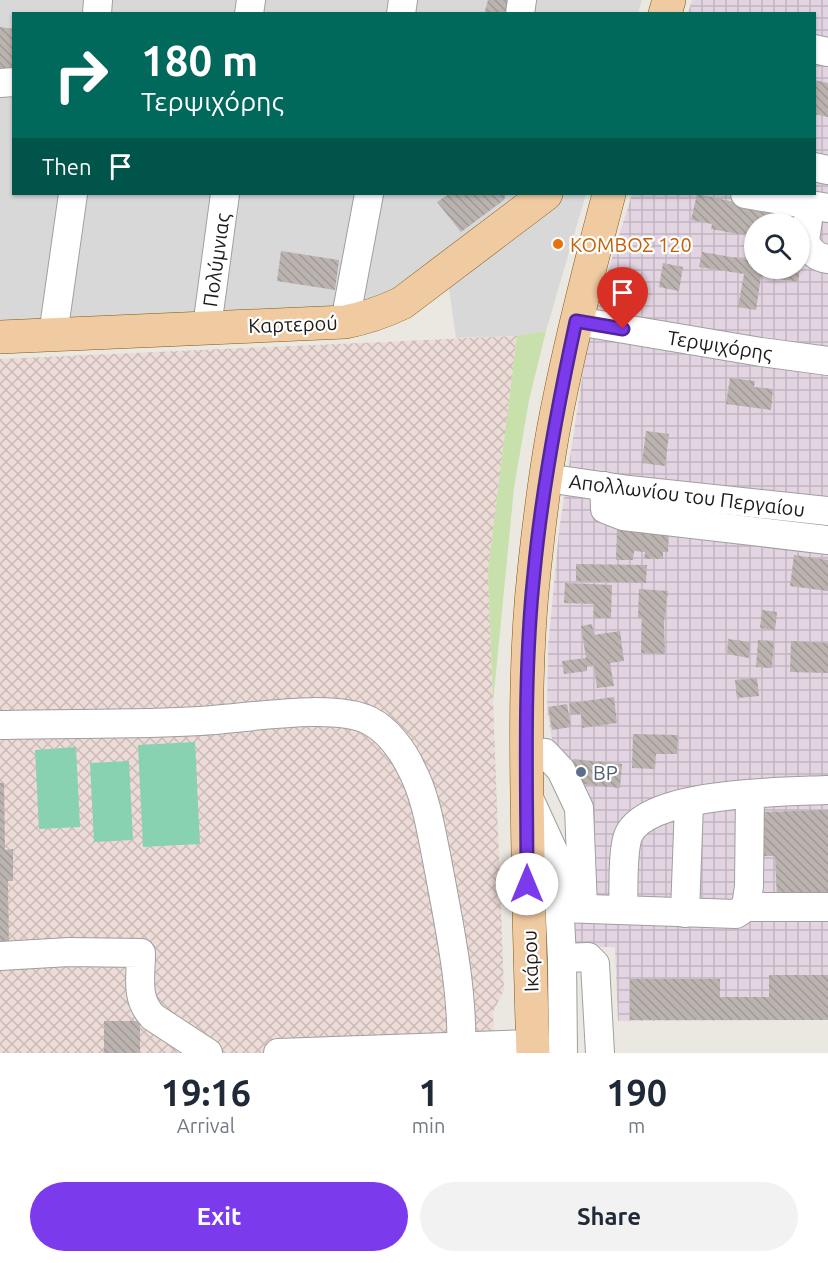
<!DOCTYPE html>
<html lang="en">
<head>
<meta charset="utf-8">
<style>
	body { margin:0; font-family:Ubuntu,sans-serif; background:#f2f2f3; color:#1f2937; height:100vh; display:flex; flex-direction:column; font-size:22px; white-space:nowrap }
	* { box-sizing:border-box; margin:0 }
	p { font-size:20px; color:#747a83 }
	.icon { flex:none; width:33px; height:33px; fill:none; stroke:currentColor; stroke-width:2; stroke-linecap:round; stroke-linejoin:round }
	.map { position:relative; height:1053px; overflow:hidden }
	.sheet { display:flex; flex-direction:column; background:#fff; flex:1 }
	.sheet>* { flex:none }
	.banner { position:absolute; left:12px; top:12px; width:804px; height:183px; border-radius:0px; box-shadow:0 2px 4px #0004; background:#00695c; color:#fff; overflow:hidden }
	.tools { position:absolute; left:744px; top:213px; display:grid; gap:12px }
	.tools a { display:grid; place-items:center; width:66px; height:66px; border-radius:50%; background:#fff; box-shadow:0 2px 4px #0004; font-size:30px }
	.pin { position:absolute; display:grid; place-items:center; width:51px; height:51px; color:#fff; margin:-62px -26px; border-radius:50% 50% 50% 0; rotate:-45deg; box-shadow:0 0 6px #0007 }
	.pin .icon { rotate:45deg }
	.me { position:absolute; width:66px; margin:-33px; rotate:0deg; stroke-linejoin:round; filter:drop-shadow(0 0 4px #0008) }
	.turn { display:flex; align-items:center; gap:21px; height:126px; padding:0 30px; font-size:27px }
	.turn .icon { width:78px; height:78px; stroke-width:2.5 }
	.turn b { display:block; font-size:42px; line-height:51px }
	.then { display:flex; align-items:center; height:57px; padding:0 30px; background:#0003; gap:12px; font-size:22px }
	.eta { display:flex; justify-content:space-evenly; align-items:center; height:102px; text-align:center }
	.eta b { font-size:36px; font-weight:700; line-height:42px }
	.cta { display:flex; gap:12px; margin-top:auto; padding:12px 30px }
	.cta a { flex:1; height:69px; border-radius:36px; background:#7c3aed; color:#fff; font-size:24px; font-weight:700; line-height:69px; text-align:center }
	.cta a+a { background:#f2f2f3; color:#1f2937 }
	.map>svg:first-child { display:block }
</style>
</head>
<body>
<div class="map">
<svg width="828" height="1053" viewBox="0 0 828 1053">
	<defs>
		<pattern id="industrial-grid" width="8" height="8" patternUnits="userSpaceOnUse" patternTransform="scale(1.5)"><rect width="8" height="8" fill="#e3d4e1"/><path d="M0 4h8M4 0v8" fill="none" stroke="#c2b5c0"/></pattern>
		<pattern id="military-cross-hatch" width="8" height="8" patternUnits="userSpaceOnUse" patternTransform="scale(1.5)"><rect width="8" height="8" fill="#ecdbd6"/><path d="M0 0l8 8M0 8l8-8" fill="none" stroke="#cabbb7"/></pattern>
		<pattern id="building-back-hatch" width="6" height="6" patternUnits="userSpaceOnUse" patternTransform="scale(1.5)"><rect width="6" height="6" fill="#bbb3af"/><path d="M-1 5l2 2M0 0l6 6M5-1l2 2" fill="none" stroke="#a09996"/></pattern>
	</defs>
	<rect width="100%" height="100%" fill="#ebe8e1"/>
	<polygon fill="#d9d8d8" points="0,0 642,0 638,14 14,14 14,194 586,194 546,331 517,336 456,338 445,261 356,310 0,327"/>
	<path fill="url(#industrial-grid)" fill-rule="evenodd" d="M692 0H828V1020L618 1021 615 947H573L569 813 559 778 547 711 548 647 559 531 589 332 632 194H814V14L688 13ZM754 224H800V268H754Z"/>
	<polygon fill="url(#military-cross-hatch)" points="517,336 488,570 504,990 493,1012 494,1053 0,1053 0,359"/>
	<polygon fill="#c8e0ac" points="546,331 529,400 514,488 493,703 488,570 517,336"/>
	<g fill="#88d2b2">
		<polygon points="195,742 200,844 143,847 138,745"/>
		<polygon points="76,747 80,827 39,829 35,750"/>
		<polygon points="129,761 133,840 94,842 90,763"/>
	</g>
	<g fill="url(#building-back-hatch)">
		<polygon points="488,0 514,0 510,14 484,14"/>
		<polygon points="0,27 14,29 14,71 0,69"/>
		<polygon points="814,80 828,83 828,117 814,114"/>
		<polygon points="449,194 506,194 504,200 461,232 437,202"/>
		<polygon points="697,194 794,215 792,224 754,224 754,237 711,229 712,224 691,220"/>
		<polygon points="281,251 339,260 335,290 277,281"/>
		<polygon points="702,252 749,260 749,257 754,258 754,268 800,268 798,282 761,276 756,310 738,307 744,274 699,267"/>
		<polygon points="663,263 683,267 679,291 659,287"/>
		<polygon points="730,378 755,381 754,387 773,389 771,410 726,404"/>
		<polygon points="646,431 669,434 665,466 642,463"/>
		<polygon points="617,529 669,531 668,552 663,552 663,559 644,559 645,552 634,551 633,560 616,560"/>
		<polygon points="794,555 828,560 828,591 790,586"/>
		<polygon points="576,564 647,565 646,583 576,581"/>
		<polygon points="565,583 612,585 611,618 593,618 594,604 564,603"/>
		<polygon points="639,589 668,591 664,623 665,654 641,653 642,618 638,618"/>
		<polygon points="762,610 777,612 775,630 760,628"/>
		<polygon points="592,624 594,635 620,631 624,661 610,663 614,686 597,688 594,665 587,666 587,671 564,674 562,661 586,658 581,626"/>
		<polygon points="728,639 750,642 749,658 727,654"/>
		<polygon points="758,640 774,641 772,668 756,667"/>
		<polygon points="791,641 828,643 828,673 790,672"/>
		<polygon points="757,678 759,696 737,698 735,680"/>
		<polygon points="614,697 617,723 582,728 581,714 571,715 569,703"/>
		<polygon points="567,704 571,727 552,730 548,707"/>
		<polygon points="633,734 678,735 677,754 656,754 655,769 632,768"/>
		<polygon points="573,759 622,764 620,788 571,783"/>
		<polygon points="0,783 4,783 5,850 13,849 13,881 8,881 9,948 0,948"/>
		<polygon points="828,810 828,897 777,899 775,856 761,856 759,812"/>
		<polygon points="769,975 828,975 828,1020 630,1020 630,979 720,979 720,997 769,997"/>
		<rect x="104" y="1021" width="36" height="32"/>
	</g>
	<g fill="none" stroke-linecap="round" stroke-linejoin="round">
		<g stroke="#9f9f9f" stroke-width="30">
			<g id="minor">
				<polyline points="97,14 98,0"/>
				<polyline points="249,14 251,0"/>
				<polyline points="401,14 403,0"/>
				<polyline points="520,14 522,0"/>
				<polyline points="814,49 828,52"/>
				<polyline points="0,83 14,82"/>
				<polyline points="814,167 828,170"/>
				<polyline points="745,194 828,208"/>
				<path d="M810 205 805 241C809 251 818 258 828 259"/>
				<polyline points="577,321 761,352 828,361"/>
				<polyline points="345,322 369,194"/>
				<polyline points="207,327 225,194"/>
				<polyline points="53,335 73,194"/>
				<polyline points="546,478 629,490 828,511"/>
				<polyline points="604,486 605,509 623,516 828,540"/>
				<path d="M0 725C66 723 133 725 200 721 243 719 334 702 370 721 388 730 403 751 411 768 426 796 431 830 437 860 448 919 464 993 461 1053"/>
				<polyline points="526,751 545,753 561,770 579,808 583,907"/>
				<polyline points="528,796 557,859 562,958 563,1053"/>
				<polyline points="746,907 828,907"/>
				<polyline points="560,908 736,914 746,907 749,886 750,794"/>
				<path d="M623 910C624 891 622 853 628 836 646 791 786 792 828 790"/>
				<polyline points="685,913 689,803"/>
				<path d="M0 956 69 952 141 953C141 978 135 998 153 1017L208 1053"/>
				<polyline points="562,958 588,957 595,964 600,1053"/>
				<polyline points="278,1053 532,1044"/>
			</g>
		</g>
		<g stroke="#805711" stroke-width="34">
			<g id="major">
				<polyline points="665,14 669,0"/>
				<path d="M0 337 345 322C366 318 383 312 402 303L546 194"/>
				<path d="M533 1053C530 967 528 880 527 794 526 720 526 645 534 572 540 515 547 457 559 401 573 331 591 262 609 194"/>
			</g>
		</g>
		<use href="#minor" stroke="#fff" stroke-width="28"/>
		<use href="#major" stroke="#f0cba2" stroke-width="33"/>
	</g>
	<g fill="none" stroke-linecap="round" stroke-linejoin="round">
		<g stroke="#51269a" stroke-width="15">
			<path id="route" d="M527 884C527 780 523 676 534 573 542 488 558 404 576 321L623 329"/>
		</g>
		<use href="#route" stroke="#7c3aed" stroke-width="10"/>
	</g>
	<circle fill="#e8710a" stroke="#fff" stroke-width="2" cx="558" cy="244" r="6"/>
	<circle fill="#5c6f8a" stroke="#fff" stroke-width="2" cx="581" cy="772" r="6"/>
	<g text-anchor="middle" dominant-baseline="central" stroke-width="4.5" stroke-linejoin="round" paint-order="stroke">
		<g font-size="20" fill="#c56008" stroke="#fff" text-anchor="start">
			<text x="570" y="244">ΚΟΜΒΟΣ 120</text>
		</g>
		<g font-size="20" fill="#1b1b1b" stroke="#fff">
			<text transform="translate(216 260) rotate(-82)">Πολύμνιας</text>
			<text transform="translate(293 324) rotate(-2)">Καρτερού</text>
			<text transform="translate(720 345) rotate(9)">Τερψιχόρης</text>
			<text transform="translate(687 495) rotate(7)">Απολλωνίου του Περγαίου</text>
			<text transform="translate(530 961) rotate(-92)">Ικάρου</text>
		</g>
		<g font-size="20" fill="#4e5e75" stroke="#fff" text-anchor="start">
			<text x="593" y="772">BP</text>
		</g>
	</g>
</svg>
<div class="tools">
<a><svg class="icon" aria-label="search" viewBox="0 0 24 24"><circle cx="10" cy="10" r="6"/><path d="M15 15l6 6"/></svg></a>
</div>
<div class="pin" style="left:623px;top:329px;background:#d93025"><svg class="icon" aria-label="arrive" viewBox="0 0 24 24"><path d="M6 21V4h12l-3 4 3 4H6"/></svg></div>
<svg class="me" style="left:527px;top:884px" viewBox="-20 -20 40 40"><circle r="19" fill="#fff"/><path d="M0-13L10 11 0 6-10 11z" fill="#7c3aed"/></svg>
<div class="banner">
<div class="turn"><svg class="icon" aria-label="right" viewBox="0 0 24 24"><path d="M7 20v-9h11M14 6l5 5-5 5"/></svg><div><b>180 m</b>Τερψιχόρης</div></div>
<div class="then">Then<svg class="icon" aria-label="arrive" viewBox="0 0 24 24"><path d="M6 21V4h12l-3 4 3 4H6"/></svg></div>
</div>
</div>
<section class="sheet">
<div class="eta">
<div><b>19:16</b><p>Arrival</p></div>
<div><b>1</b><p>min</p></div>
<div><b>190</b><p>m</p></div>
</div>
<div class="cta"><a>Exit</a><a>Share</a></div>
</section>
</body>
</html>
